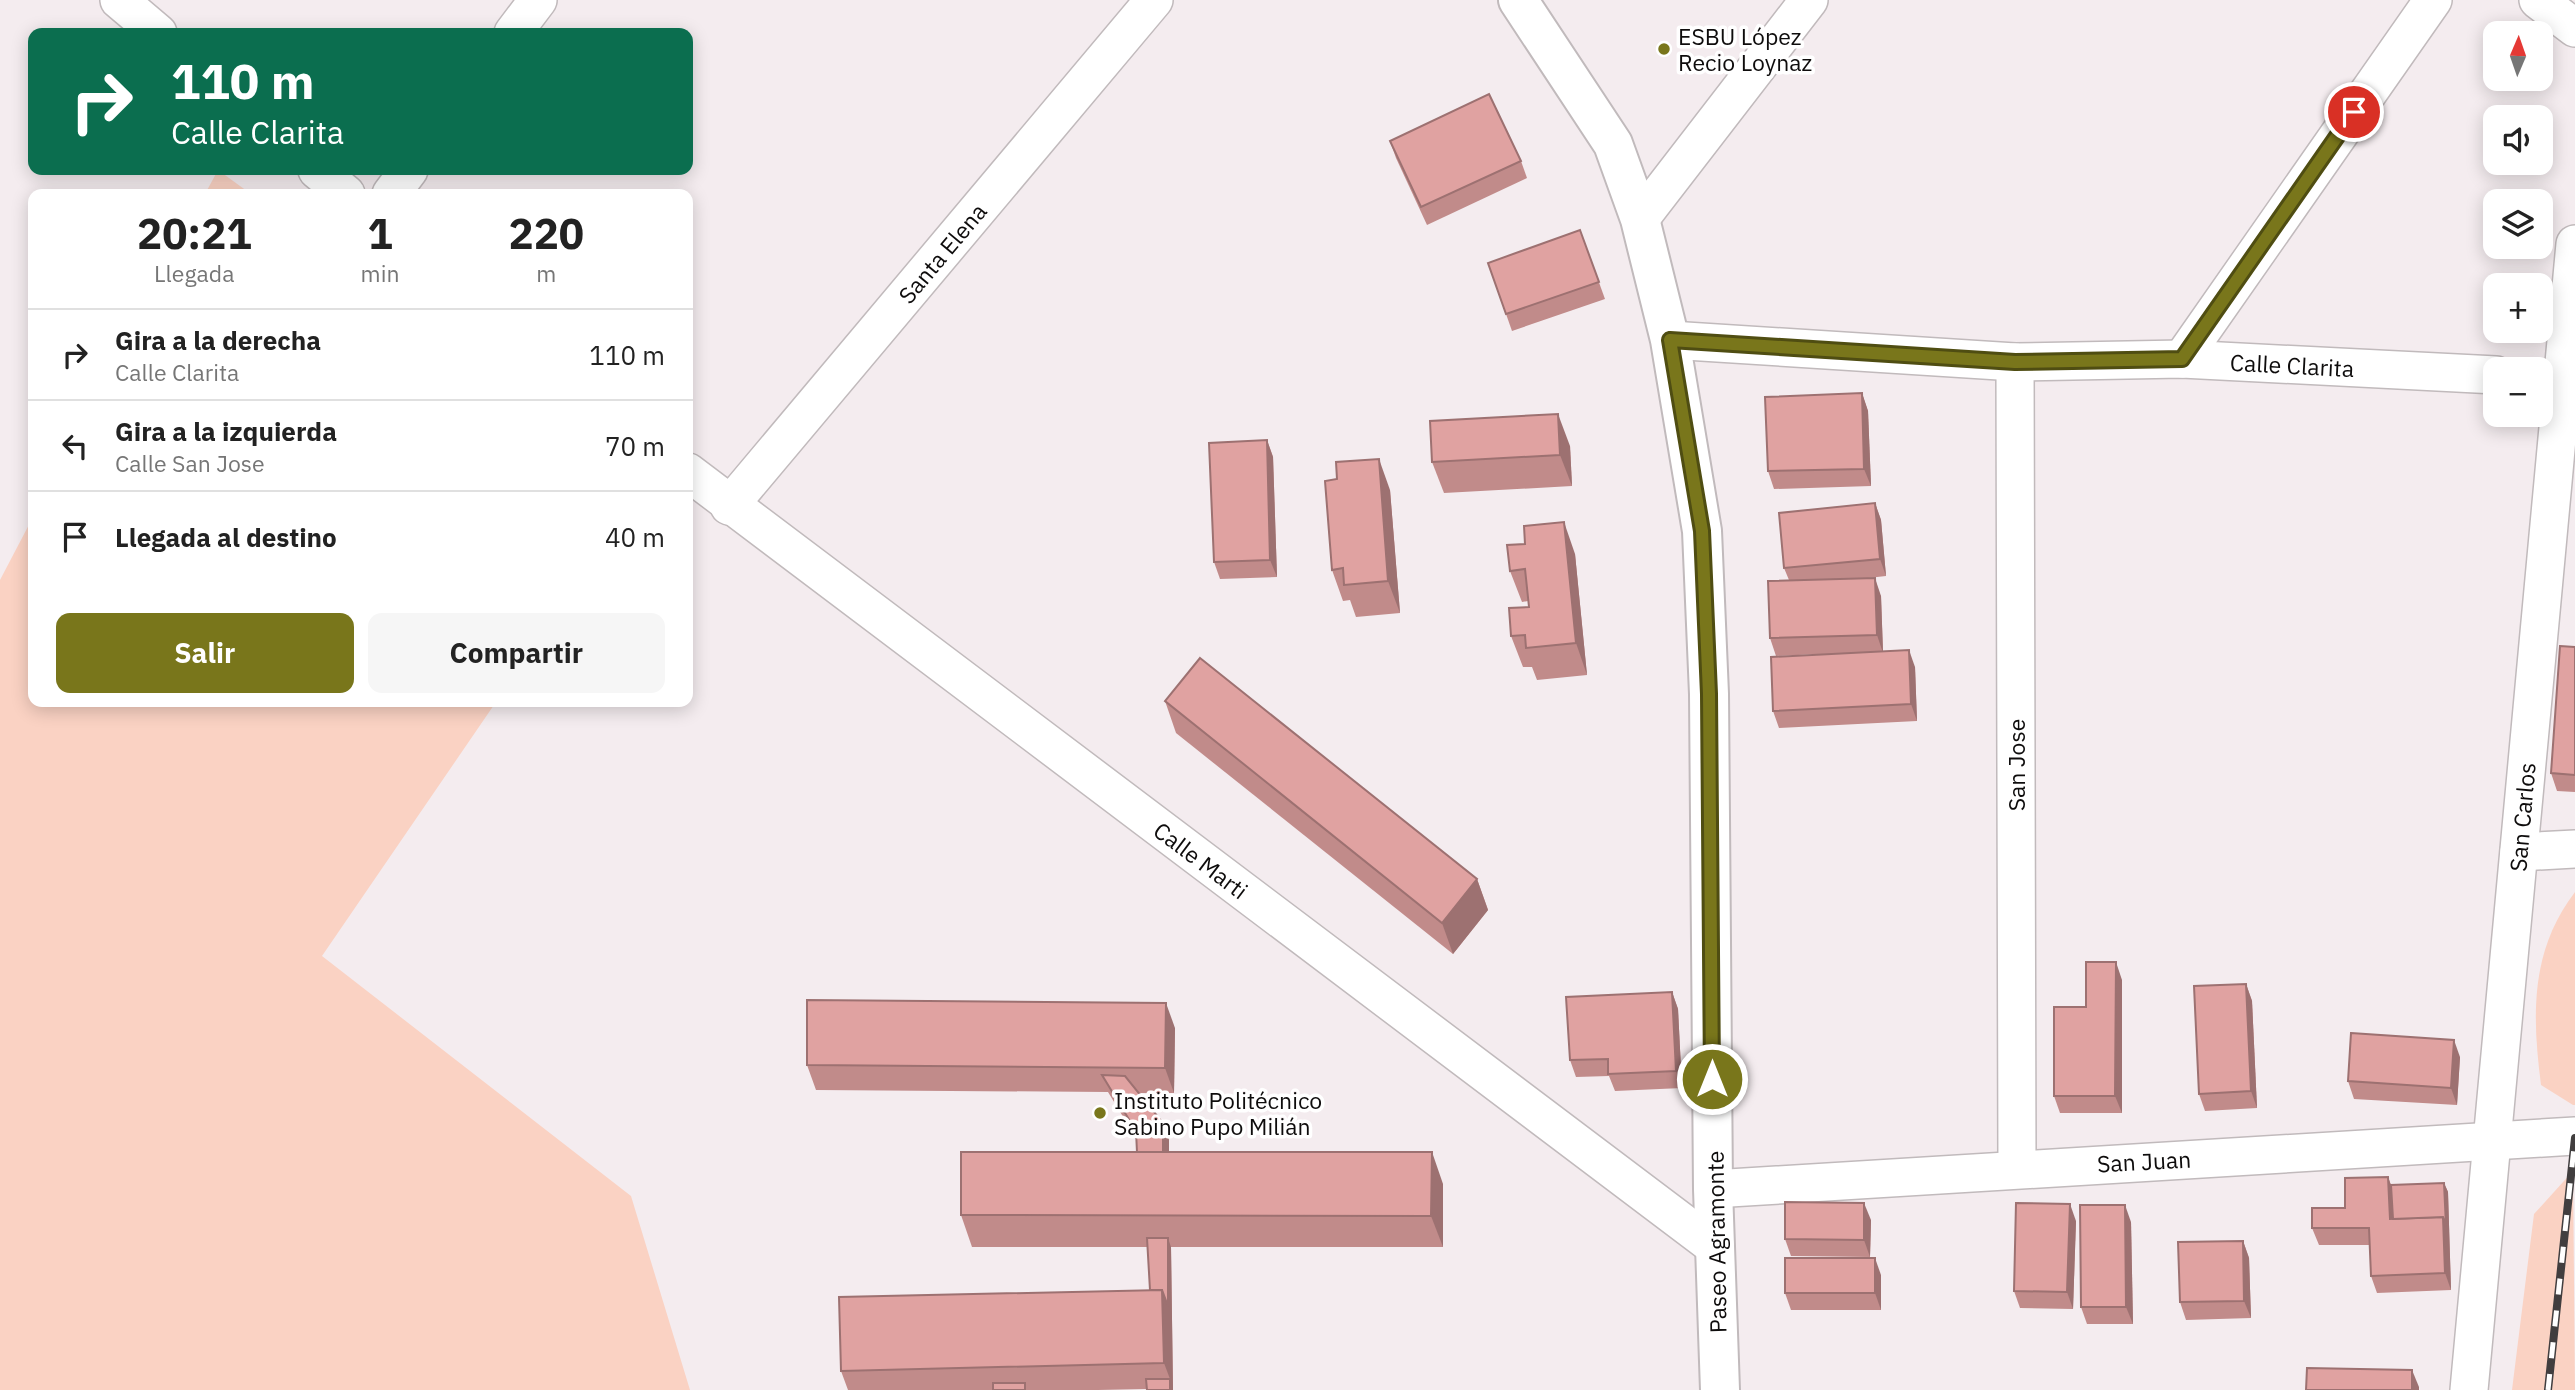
<!DOCTYPE html>
<html lang="es">
<head>
<meta charset="utf-8">
<style>
	body { margin:0; font-family:"IBM Plex Sans",sans-serif; background:#f6f6f6; color:#222; height:100vh; display:flex; flex-direction:column; font-size:26px; white-space:nowrap }
	* { box-sizing:border-box; margin:0 }
	p { font-size:23px; color:#767676 }
	.icon { flex:none; width:38px; height:38px; fill:none; stroke:currentColor; stroke-width:2; stroke-linecap:round; stroke-linejoin:round }
	.map { position:relative; flex:1; overflow:hidden }
	.panel { position:absolute; left:28px; top:189px; width:665px; height:518px; display:flex; flex-direction:column; background:#fff; border-radius:14px; box-shadow:0 4px 18px #0003 }
	.panel>* { flex:none }
	.top-card { position:absolute; left:28px; top:28px; width:665px; height:147px; border-radius:14px; box-shadow:0 4px 18px #0003; background:#0b6e4f; color:#fff; overflow:hidden }
	.needle { width:46px; rotate:2deg }
	.tools { position:absolute; left:2483px; top:21px; display:grid; gap:14px }
	.tools a { display:grid; place-items:center; width:70px; height:70px; border-radius:14px; background:#fff; box-shadow:0 4px 18px #0003; font-size:35px }
	.pin { position:absolute; display:grid; place-items:center; width:60px; height:60px; color:#fff; margin:-30px; border:4px solid #fff; border-radius:50%; box-shadow:0 2px 7px #0007 }
	.me { position:absolute; width:77px; margin:-38px; rotate:0deg; stroke-linejoin:round; filter:drop-shadow(0 0 5px #0008) }
	.turn { display:flex; align-items:center; gap:24px; height:147px; padding:0 28px; font-size:32px }
	.turn .icon { width:91px; height:91px; stroke-width:2.5 }
	.turn b { display:block; font-size:49px; line-height:60px }
	.eta { display:flex; justify-content:space-evenly; align-items:center; height:119px; text-align:center }
	.eta b { font-size:42px; font-weight:700; line-height:49px }
	.button { display:flex; gap:14px; margin-top:auto; padding:14px 28px }
	.button a { flex:1; height:80px; border-radius:14px; background:#79761b; color:#fff; font-size:28px; font-weight:700; line-height:80px; text-align:center }
	.button a+a { background:#f6f6f6; color:#222 }
	ul { padding:0; list-style:none }
	li { display:flex; align-items:center; gap:21px; height:91px; padding:0 28px; border-top:2px solid #e0e0e0 }
	li div { flex:1 }
	li b { display:block; font-size:26px }
	li em { font-style:normal }
	.map>svg:first-child { display:block }
</style>
</head>
<body>
<div class="map">
<svg width="2575" height="1390" viewBox="0 0 2575 1390">
	<rect width="100%" height="100%" fill="#f4ecef"/>
	<g fill="#fad2c3">
		<polygon points="218,170 251,194 205,194"/>
		<polygon points="33,517 33,702 496,702 322,956 631,1196 690,1390 0,1390 0,580"/>
		<path d="M2575 892V1105H2573L2541 1085C2532 1015 2530 951 2575 892Z"/>
		<polygon points="2573,1171 2575,1390 2512,1390 2534,1214"/>
	</g>
	<g fill="none" stroke-linecap="round" stroke-linejoin="round">
		<g stroke="#c1babc" stroke-width="40">
			<g id="minor">
				<polyline points="119,0 158,33"/>
				<polyline points="2538,0 2575,28"/>
				<polyline points="513,33 538,0"/>
				<polyline points="317,170 346,194"/>
				<polyline points="391,194 409,170"/>
				<polyline points="1640,219 1809,0"/>
				<polyline points="1670,340 2015,362 2182,359 2496,375"/>
				<polyline points="2182,359 2433,0"/>
				<polyline points="2015,362 2017,1169"/>
				<polyline points="688,472 1715,1247"/>
				<polyline points="729,506 1154,0"/>
				<polyline points="2519,852 2575,849"/>
				<polyline points="1713,1189 2575,1136"/>
				<polyline points="2469,1390 2575,244"/>
			</g>
		</g>
		<g stroke="#c1babc" stroke-width="42">
			<polyline id="tertiary" points="1518,0 1613,144 1640,219 1670,340 1702,531 1709,694 1713,1189 1720,1390"/>
		</g>
		<use href="#minor" stroke="#fff" stroke-width="37"/>
		<use href="#tertiary" stroke="#fff" stroke-width="38"/>
		<g stroke="#413e3f" stroke-width="8">
			<polyline id="rail" points="2548,1390 2575,1138"/>
		</g>
		<use href="#rail" stroke="#fff" stroke-width="5" stroke-dasharray="16" stroke-linecap="butt"/>
	</g>
	<g fill="#c18b8a">
		<polygon points="1390,141 1521,161 1527,178 1427,225 1396,158"/>
		<polygon points="1580,230 1605,299 1512,331 1488,263"/>
		<polygon points="1862,393 1868,411 1871,486 1774,489 1768,471"/>
		<polygon points="1267,440 1273,457 1277,577 1220,579 1214,562"/>
		<polygon points="1570,446 1572,486 1444,493 1432,462"/>
		<polygon points="1390,490 1400,613 1356,617 1350,600 1343,601 1332,570"/>
		<polygon points="1875,503 1881,520 1886,576 1859,579 1881,596 1883,651 1915,667 1917,721 1779,728 1773,711 1818,654 1776,656 1770,638 1789,580 1784,568"/>
		<polygon points="1575,554 1587,675 1537,680 1532,667 1523,667 1511,636 1529,607 1528,601 1522,602 1510,571"/>
		<polygon points="2575,647 2575,792 2557,791 2551,773"/>
		<polygon points="1165,701 1477,879 1488,910 1453,954 1176,733"/>
		<polygon points="2122,980 2122,1113 2060,1113 2054,1096"/>
		<polygon points="2246,984 2252,1001 2257,1108 2205,1111 2199,1094"/>
		<polygon points="1672,992 1678,1009 1682,1088 1615,1091 1609,1076 1576,1077 1570,1060"/>
		<polygon points="1175,1028 1174,1093 1138,1093 1163,1123 1169,1140 1169,1152 1443,1184 1443,1247 1171,1247 1173,1390 1147,1390 1147,1389 1098,1390 848,1390 841,1371 1150,1290 1148,1247 972,1247 961,1215 1137,1152 1136,1138 1108,1092 816,1090 807,1065"/>
		<polygon points="2460,1057 2457,1105 2354,1099 2348,1081"/>
		<polygon points="2388,1177 2391,1185 2444,1183 2448,1192 2451,1290 2377,1293 2371,1276 2370,1245 2319,1245 2312,1228 2345,1208"/>
		<polygon points="1871,1220 1870,1257 1791,1256 1785,1239"/>
		<polygon points="2076,1221 2073,1309 2020,1308 2014,1291"/>
		<polygon points="2131,1222 2133,1324 2087,1324 2081,1307"/>
		<polygon points="2243,1241 2249,1258 2251,1318 2186,1320 2180,1302"/>
		<polygon points="1881,1275 1881,1310 1791,1310 1785,1293"/>
	</g>
	<g fill="#9d7171">
		<polygon points="1862,393 1868,411 1871,486 1864,469"/>
		<polygon points="1558,414 1570,446 1572,486 1560,455"/>
		<polygon points="1267,440 1273,457 1277,577 1270,560"/>
		<polygon points="1379,459 1390,490 1400,613 1388,581"/>
		<polygon points="1875,503 1881,520 1886,576 1880,559"/>
		<polygon points="1564,522 1575,554 1587,675 1576,643"/>
		<polygon points="1875,578 1881,596 1883,653 1877,635"/>
		<polygon points="1909,650 1915,667 1917,721 1911,704"/>
		<polygon points="1477,879 1488,910 1453,954 1442,923"/>
		<polygon points="2116,962 2122,980 2122,1113 2115,1096"/>
		<polygon points="2246,984 2252,1001 2257,1108 2251,1091"/>
		<polygon points="1672,992 1678,1009 1682,1088 1676,1071"/>
		<polygon points="1166,1003 1175,1028 1174,1093 1165,1068"/>
		<polygon points="2454,1040 2460,1057 2457,1105 2451,1088"/>
		<polygon points="1163,1123 1169,1140 1169,1183 1163,1166"/>
		<polygon points="1432,1152 1443,1184 1443,1247 1431,1216"/>
		<polygon points="2388,1177 2394,1194 2396,1228 2390,1219"/>
		<polygon points="2444,1183 2448,1192 2451,1290 2445,1273 2443,1217"/>
		<polygon points="1864,1203 1871,1220 1870,1257 1864,1240"/>
		<polygon points="2070,1204 2076,1221 2073,1309 2067,1292"/>
		<polygon points="2125,1205 2131,1222 2133,1324 2126,1307"/>
		<polygon points="1168,1238 1171,1247 1173,1390 1170,1390 1170,1379 1164,1363 1162,1290"/>
		<polygon points="2243,1241 2249,1258 2251,1318 2244,1301"/>
		<polygon points="1875,1258 1881,1275 1881,1310 1875,1293"/>
		<polygon points="2412,1370 2419,1387 2419,1390 2412,1390"/>
	</g>
	<g fill="#e0a2a1" stroke="#9d7171" stroke-width="2">
		<polygon points="1489,94 1521,161 1421,207 1390,141"/>
		<polygon points="1580,230 1599,282 1506,314 1488,263"/>
		<polygon points="1862,393 1864,469 1768,471 1765,397"/>
		<polygon points="1558,414 1560,455 1432,462 1430,421"/>
		<polygon points="1267,440 1270,560 1214,562 1209,443"/>
		<polygon points="1379,459 1388,581 1344,585 1343,568 1332,570 1325,481 1337,479 1336,462"/>
		<polygon points="1875,503 1880,559 1784,568 1779,513"/>
		<polygon points="1564,522 1576,643 1526,648 1525,635 1511,636 1509,608 1529,607 1525,569 1510,571 1507,545 1525,544 1524,526"/>
		<polygon points="1875,578 1877,635 1770,638 1768,581"/>
		<polygon points="2560,646 2575,647 2575,775 2551,773"/>
		<polygon points="1909,650 1911,704 1773,711 1771,657"/>
		<polygon points="1200,658 1477,879 1442,923 1165,701"/>
		<polygon points="2086,962 2116,962 2115,1096 2054,1096 2054,1007 2086,1007"/>
		<polygon points="2246,984 2251,1091 2199,1094 2194,986"/>
		<polygon points="1672,992 1676,1071 1608,1074 1608,1059 1570,1060 1566,997"/>
		<polygon points="807,1000 1166,1003 1165,1068 807,1065"/>
		<polygon points="2351,1033 2454,1040 2451,1088 2348,1081"/>
		<polygon points="1102,1075 1125,1076 1163,1123 1163,1152 1137,1152 1136,1131"/>
		<polygon points="961,1152 1432,1152 1431,1216 961,1215"/>
		<polygon points="2388,1177 2390,1219 2443,1217 2445,1273 2371,1276 2369,1228 2312,1228 2312,1208 2345,1208 2345,1178"/>
		<polygon points="2444,1183 2446,1226 2443,1217 2393,1219 2391,1185"/>
		<polygon points="1785,1202 1864,1203 1864,1240 1785,1239"/>
		<polygon points="2016,1203 2070,1204 2067,1292 2014,1291"/>
		<polygon points="2080,1205 2125,1205 2126,1307 2081,1307"/>
		<polygon points="1147,1238 1168,1238 1168,1306 1162,1290 1150,1290"/>
		<polygon points="2243,1241 2244,1301 2180,1302 2178,1242"/>
		<rect x="1785" y="1258" width="90" height="35"/>
		<polygon points="1162,1290 1164,1363 841,1371 839,1297"/>
		<polygon points="2307,1368 2412,1370 2412,1390 2306,1390"/>
		<polygon points="1146,1379 1170,1379 1170,1390 1147,1390"/>
		<rect x="993" y="1383" width="32" height="7"/>
	</g>
	<g fill="none" stroke-linecap="round" stroke-linejoin="round">
		<g stroke="#4f4d12" stroke-width="18">
			<polyline id="route" points="1712,1079 1709,694 1702,531 1670,340 2015,362 2182,359 2354,112"/>
		</g>
		<use href="#route" stroke="#79761b" stroke-width="12"/>
	</g>
	<g fill="#79761b" stroke="#fff" stroke-width="2.5">
		<circle cx="1664" cy="49" r="7"/>
		<circle cx="1100" cy="1113" r="7"/>
	</g>
	<g text-anchor="middle" dominant-baseline="central" stroke-width="7" stroke-linejoin="round" paint-order="stroke">
		<g font-size="23" fill="#0e0c0c" stroke="#fff" text-anchor="start">
			<text x="1678" y="36">ESBU López<tspan x="1678" dy="26">Recio Loynaz</tspan></text>
			<text x="1114" y="1100">Instituto Politécnico<tspan x="1114" dy="26">Sabino Pupo Milián</tspan></text>
		</g>
		<g font-size="23" fill="#0e0c0c" stroke="#fff">
			<text transform="translate(942 253) rotate(-50)">Santa Elena</text>
			<text transform="translate(2292 365) rotate(3)">Calle Clarita</text>
			<text transform="translate(2016 765) rotate(-90)">San Jose</text>
			<text transform="translate(2522 817) rotate(-85)">San Carlos</text>
			<text transform="translate(1201 860) rotate(37)">Calle Marti</text>
			<text transform="translate(2144 1161) rotate(-3)">San Juan</text>
			<text transform="translate(1716 1242) rotate(-91)">Paseo Agramonte</text>
		</g>
	</g>
</svg>
<div class="tools">
<a><svg class="needle" viewBox="-14 -14 28 28"><path d="M0-13l5 13h-10z" fill="#e53935"/><path d="M0 13l5-13h-10z" fill="#767676"/></svg></a>
<a><svg class="icon" aria-label="sound" viewBox="0 0 24 24"><path d="M4 9h4l5-4v14l-5-4H4zM17 9q2 3 0 6"/></svg></a>
<a><svg class="icon" aria-label="layers" viewBox="0 0 24 24"><path d="M12 4l9 5-9 5-9-5zM3 14l9 5 9-5"/></svg></a>
<a>+</a>
<a>−</a>
</div>
<div class="pin" style="left:2354px;top:112px;background:#d93025"><svg class="icon" aria-label="arrive" viewBox="0 0 24 24"><path d="M6 21V4h12l-3 4 3 4H6"/></svg></div>
<svg class="me" style="left:1712px;top:1079px" viewBox="-20 -20 40 40"><circle r="17" fill="#79761b" stroke="#fff" stroke-width="3"/><path d="M0-11L8 9 0 5-8 9z" fill="#fff"/></svg>
<div class="top-card">
<div class="turn"><svg class="icon" aria-label="right" viewBox="0 0 24 24"><path d="M7 20v-9h11M14 6l5 5-5 5"/></svg><div><b>110 m</b>Calle Clarita</div></div>
</div>
<section class="panel">
<div class="eta">
<div><b>20:21</b><p>Llegada</p></div>
<div><b>1</b><p>min</p></div>
<div><b>220</b><p>m</p></div>
</div>
<ul>
<li><svg class="icon" aria-label="right" viewBox="0 0 24 24"><path d="M7 20v-9h11M14 6l5 5-5 5"/></svg><div><b>Gira a la derecha</b><p>Calle Clarita</p></div><em>110 m</em></li>
<li><svg class="icon" aria-label="left" viewBox="0 0 24 24"><path d="M17 20v-9H6M10 6l-5 5 5 5"/></svg><div><b>Gira a la izquierda</b><p>Calle San Jose</p></div><em>70 m</em></li>
<li><svg class="icon" aria-label="arrive" viewBox="0 0 24 24"><path d="M6 21V4h12l-3 4 3 4H6"/></svg><div><b>Llegada al destino</b></div><em>40 m</em></li>
</ul>
<div class="button"><a>Salir</a><a>Compartir</a></div>
</section>
</div>
</body>
</html>
